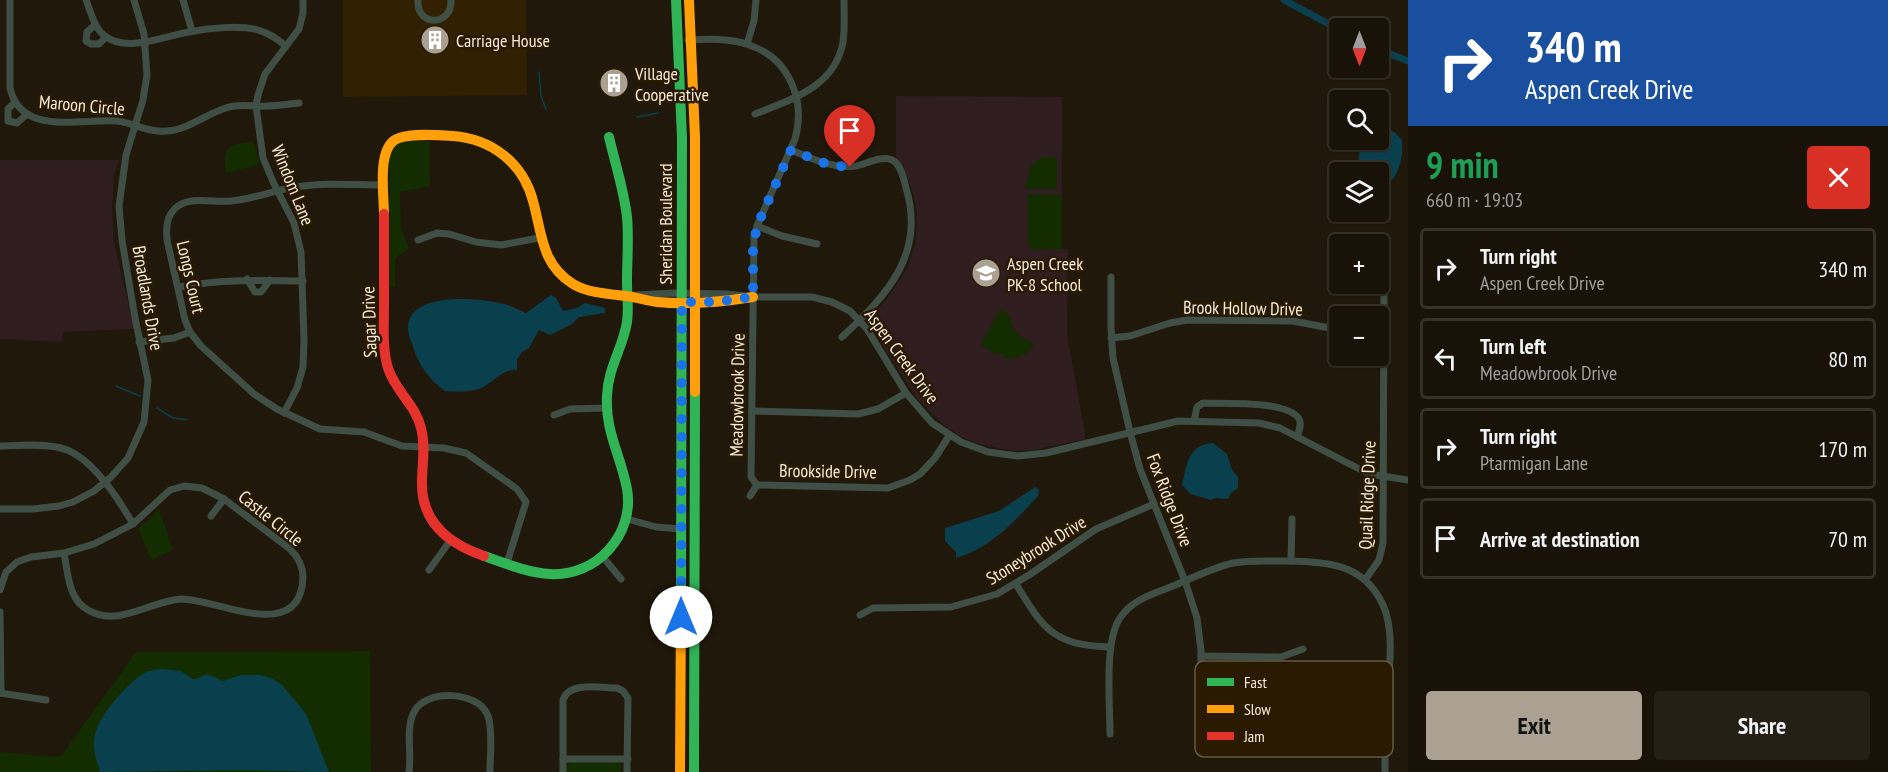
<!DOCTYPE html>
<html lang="en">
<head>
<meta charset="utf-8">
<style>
	body { margin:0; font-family:"PT Sans Narrow",sans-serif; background:#252016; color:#f1f3f6; height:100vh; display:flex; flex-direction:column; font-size:22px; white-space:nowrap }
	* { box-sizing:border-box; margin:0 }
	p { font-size:20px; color:#9f9e9c }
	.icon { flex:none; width:33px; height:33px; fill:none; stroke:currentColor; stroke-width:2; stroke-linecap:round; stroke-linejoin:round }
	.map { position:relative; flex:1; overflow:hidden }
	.sheet { display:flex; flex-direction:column; background:#181208; width:480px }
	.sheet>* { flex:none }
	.banner { background:#1a4fa0; color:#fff; overflow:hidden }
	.needle { width:39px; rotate:180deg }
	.buttons { position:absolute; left:1329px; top:18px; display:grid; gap:12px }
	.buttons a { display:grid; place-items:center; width:60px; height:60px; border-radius:6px; background:#181208; box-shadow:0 2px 4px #0004,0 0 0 2px #363229; font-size:30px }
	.pin { position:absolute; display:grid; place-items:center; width:51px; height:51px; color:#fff; margin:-62px -26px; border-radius:50% 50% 50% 0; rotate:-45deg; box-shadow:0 0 6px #0007 }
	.pin .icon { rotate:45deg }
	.me { position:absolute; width:66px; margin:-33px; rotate:0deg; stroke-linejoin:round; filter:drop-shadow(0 0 4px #0008) }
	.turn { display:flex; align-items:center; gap:21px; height:126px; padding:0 18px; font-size:27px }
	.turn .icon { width:78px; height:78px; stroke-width:2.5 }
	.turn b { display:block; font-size:42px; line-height:51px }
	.round { display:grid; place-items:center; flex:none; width:63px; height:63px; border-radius:6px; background:#252016 }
	.head { display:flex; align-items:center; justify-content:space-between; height:102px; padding:0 18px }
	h1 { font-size:36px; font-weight:800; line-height:45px; color:#1e9e55 }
	.button { display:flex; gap:12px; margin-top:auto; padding:12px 18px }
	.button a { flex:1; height:69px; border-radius:6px; background:#aba192; color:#111; font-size:24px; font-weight:800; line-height:69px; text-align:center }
	.button a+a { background:#252016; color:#f1f3f6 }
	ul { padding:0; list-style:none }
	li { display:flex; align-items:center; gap:18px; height:81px; margin:0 12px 9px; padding:0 6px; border:3px solid #363229; border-radius:6px }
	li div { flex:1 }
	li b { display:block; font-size:22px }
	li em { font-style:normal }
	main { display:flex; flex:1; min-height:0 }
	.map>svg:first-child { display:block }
</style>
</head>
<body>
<main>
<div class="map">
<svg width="1408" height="772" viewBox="0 0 1408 772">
	<rect width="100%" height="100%" fill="#20180a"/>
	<polygon fill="#312001" points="343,0 526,0 527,95 343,97"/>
	<g fill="#2f1d20">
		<polygon points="896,96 1062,97 1062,249 1068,249 1067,335 1086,439 1034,450 1013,451 978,444 962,437 946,427 918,400 870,326 870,318 887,299 907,269 916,242 917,212 912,190 903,165 896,158"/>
		<polygon points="0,160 119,160 114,174 112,209 114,241 134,329 63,332 62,342 0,339"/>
	</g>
	<g fill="#132d01">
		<polygon points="400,141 430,141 430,186 400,192 401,229 409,248 395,258 395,287 390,287 389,154 393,146"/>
		<path d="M254 142 259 165 226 173C222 145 229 145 254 142Z"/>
		<polygon points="1057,157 1057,186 1053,189 1026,189 1030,166 1040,158"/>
		<polygon points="1028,194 1062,195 1062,249 1033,250 1028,244"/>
		<path d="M1000 309 1010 315C1011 333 1021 337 1035 345 1026 355 1018 359 1004 359L1003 354H996L981 345Z"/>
		<polygon points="159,509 173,550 151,560 138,528 148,521"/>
		<polygon points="370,651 371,772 0,772 0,752 52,757 62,755 136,652"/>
		<polygon points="570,762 617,762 622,766 620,772 567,772 567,766"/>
	</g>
	<g fill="#0a404e">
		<path d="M1379 125 1394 132 1402 140C1404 157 1398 184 1379 188L1378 172H1358L1360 140H1378Z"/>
		<path d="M551 295 556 298 563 311 577 308 585 303 605 308V313L579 317 572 324 550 335 539 330 529 348 522 352 517 359V370C504 367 492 384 479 389 469 392 456 392 445 391 428 379 417 363 412 343 410 339 408 333 408 329 407 290 482 298 504 304 512 306 519 310 526 313Z"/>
		<path d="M1213 443 1227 454 1232 470 1238 477V488L1231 493 1228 499 1215 498 1211 500 1191 494 1182 485C1187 464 1188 445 1213 443Z"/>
		<path d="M1035 487 1039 490 1038 496C1014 522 991 548 956 558V552L945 541V528L999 511Z"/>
		<path d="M161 669 181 671 192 679H196L207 674 223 681 241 675H261L273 679 282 685 306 714 329 772 240 770 100 772C96 758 91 746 96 731 100 715 129 682 143 674 149 670 154 670 161 669Z"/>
	</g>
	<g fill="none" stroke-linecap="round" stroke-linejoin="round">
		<g stroke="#0a404e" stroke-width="1.5">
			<polyline points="539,72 541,96 546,109"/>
			<polyline points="637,117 658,113"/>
			<polyline points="116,386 140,396"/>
			<polyline points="157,408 173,418 187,420"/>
		</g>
		<g stroke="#0a404e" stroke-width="7">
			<polyline points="1284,0 1340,30"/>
			<polyline points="1378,49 1408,61"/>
		</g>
		<g stroke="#404f45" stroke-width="7">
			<path d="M10 0V88C21 137 81 118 117 121 134 123 149 133 166 131 188 130 206 114 226 108 239 103 253 107 267 106 278 106 288 104 299 103"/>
			<path d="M86 0C91 12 94 28 105 36 126 53 165 36 189 32 208 28 240 25 258 30 269 33 277 39 286 46"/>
			<polyline points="183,0 192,31"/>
			<path d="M418 0C416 27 452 27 451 0"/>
			<polyline points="95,25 87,32 86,41 91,44 99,44 106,37"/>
			<path d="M688 40C708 39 730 38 749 45 789 58 806 100 795 139L757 226 754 237 751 477 757 485"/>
			<polyline points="747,44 754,21 756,0"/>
			<polyline points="15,102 8,109 8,121 17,123 26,115"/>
			<path d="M755 114C792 99 835 87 843 42 845 28 844 14 844 0"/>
			<path d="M791 150C813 159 832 169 856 166 866 164 882 155 892 160 901 164 904 179 906 188 926 254 887 295 842 337"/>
			<path d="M384 185C354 185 325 182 296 187 274 190 254 199 232 201 215 203 192 196 178 206 166 215 166 227 167 240L185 320 190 332 201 346 254 394 277 409 320 429 364 432 402 446 444 448 466 453 517 489 526 502 507 563"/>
			<polyline points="757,226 782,236 817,244"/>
			<polyline points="418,240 437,233 449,234 476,242 501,245 539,238"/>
			<path d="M1111 277V328L1113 358 1130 432 1140 469 1185 581 1197 618 1201 650V717C1203 729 1210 735 1222 736L1385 738"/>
			<polyline points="247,279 255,292 261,292 270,280"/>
			<path d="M179 287C220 279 261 280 303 281"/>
			<polyline points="636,295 675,293 727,294 753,297 812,297 832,302 850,311 867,329 906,393 932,423 961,442 988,452 1018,456 1046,453 1178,421 1259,423 1280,428 1369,474 1408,480"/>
			<polyline points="1111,338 1130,336 1170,323 1187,320 1293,321 1340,330"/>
			<polyline points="139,342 174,338 190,332"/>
			<polyline points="752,411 858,414 878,409 906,393"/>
			<polyline points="284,413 297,388 303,367 304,339 301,252 294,223 274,184 263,158 256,106 258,95 265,74 299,29 303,13 303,0"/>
			<polyline points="554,415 570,409 606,408"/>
			<path d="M1194 421 1197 407 1203 403C1223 404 1288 400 1299 419 1302 424 1299 431 1297 437"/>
			<path d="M0 446C19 446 42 443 61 448 91 455 118 498 133 524"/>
			<polyline points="757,485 888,488 910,480 920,474 935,458 949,436"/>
			<polyline points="750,496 757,485"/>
			<polyline points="0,509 33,509 59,506 73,502 94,491 111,477 128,458 144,422 148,380 135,318 122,240 119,206 126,155 143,100 147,75 144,34 134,0"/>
			<polyline points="211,516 224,499"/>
			<polyline points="627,519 656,527 681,529"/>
			<polyline points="603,557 621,579"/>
			<polyline points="1291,561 1292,519"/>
			<polyline points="429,570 450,541"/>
			<polyline points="1365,580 1379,560 1383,543 1384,279"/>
			<path d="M1016 584C1044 630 1053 645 1110 647"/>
			<path d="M0 590 6 572 17 562 31 557 64 553 94 544 133 524 170 490 184 486 202 488 224 499 290 549C298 557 303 565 303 577 301 646 215 598 181 599 150 601 118 628 88 610 68 599 68 573 64 553"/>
			<polyline points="0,612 1,693"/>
			<polyline points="860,615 873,608 951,607 997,594 1029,575 1096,529 1154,504"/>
			<polyline points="1201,656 1281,657 1303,649"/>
			<polyline points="0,693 46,700"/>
			<path d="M1110 734C1110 704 1104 641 1120 618 1132 599 1154 594 1173 586 1192 578 1212 568 1233 563 1249 560 1266 561 1282 561 1324 562 1363 561 1383 605 1396 633 1388 678 1386 708 1385 730 1385 751 1385 772"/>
			<polyline points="563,759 628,759"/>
			<path d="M409 772C412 754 405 729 414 712 426 688 479 691 488 716 493 730 490 757 490 772"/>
			<path d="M563 772V700C569 681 601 688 617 688L623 691 628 698 627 772"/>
		</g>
		<g stroke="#30b455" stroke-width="10">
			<polyline points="676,0 682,138 681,602"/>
			<path d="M484 556C505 563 528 573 550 574 596 577 635 535 627 489 621 456 605 432 607 396 608 367 623 348 627 322 629 308 627 295 627 281 627 260 629 238 627 217 624 190 615 163 609 137"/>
			<polyline points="694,772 695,392"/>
		</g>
		<g stroke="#ff9f0a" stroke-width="10">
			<polyline points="689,0 695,137 695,392"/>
			<path d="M384 214C384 194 376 145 399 138 414 133 437 135 453 136 492 139 523 163 533 201 542 233 541 264 573 284 588 293 608 294 626 296 636 297 647 301 657 302 689 305 722 302 753 297"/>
			<polyline points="680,772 681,602"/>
		</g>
		<path stroke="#e5322d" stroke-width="10" d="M384 214C384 244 384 274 384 305 384 326 382 348 388 368 395 391 416 405 421 428 426 446 422 464 422 482 421 522 449 544 484 556"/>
	</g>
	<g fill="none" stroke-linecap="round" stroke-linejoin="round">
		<polyline stroke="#1a73e8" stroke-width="10" stroke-dasharray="0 18" points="681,617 682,302 715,302 753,297 753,248 757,226 791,150 829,165 850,167"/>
	</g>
	<defs>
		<g id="building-disc" transform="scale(1.5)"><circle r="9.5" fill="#aba192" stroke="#291a01"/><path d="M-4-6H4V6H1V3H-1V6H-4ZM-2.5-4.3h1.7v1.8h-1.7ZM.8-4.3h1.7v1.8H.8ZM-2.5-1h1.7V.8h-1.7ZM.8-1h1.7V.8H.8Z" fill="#fff"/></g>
		<g id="school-disc" transform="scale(1.5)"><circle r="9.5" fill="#aba192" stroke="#291a01"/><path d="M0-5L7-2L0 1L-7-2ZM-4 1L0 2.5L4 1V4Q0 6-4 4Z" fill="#fff"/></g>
	</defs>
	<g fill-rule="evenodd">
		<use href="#building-disc" x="435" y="40"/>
		<use href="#building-disc" x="614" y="83"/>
		<use href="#school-disc" x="986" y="273"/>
	</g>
	<g text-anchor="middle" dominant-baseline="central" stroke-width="5" stroke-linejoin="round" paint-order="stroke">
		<g font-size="18" fill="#f6ebdc" stroke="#291a01" text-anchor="start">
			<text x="456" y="40">Carriage House</text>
			<text x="635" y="73">Village<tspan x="635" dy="21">Cooperative</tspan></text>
			<text x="1007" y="263">Aspen Creek<tspan x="1007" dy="21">PK-8 School</tspan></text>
		</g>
		<g font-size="18" fill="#f6ebdc" stroke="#291a01">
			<text transform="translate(82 105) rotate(5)">Maroon Circle</text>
			<text transform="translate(293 185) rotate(68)">Windom Lane</text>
			<text transform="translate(665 224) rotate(-90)">Sheridan Boulevard</text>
			<text transform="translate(191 277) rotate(77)">Longs Court</text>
			<text transform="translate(148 298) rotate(80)">Broadlands Drive</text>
			<text transform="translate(1243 308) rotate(1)">Brook Hollow Drive</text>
			<text transform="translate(369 322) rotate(-92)">Sagar Drive</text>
			<text transform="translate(902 356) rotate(54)">Aspen Creek Drive</text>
			<text transform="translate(737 395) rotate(-89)">Meadowbrook Drive</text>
			<text transform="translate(828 471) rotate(1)">Brookside Drive</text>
			<text transform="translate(1367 495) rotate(-88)">Quail Ridge Drive</text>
			<text transform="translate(1170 500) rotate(69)">Fox Ridge Drive</text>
			<text transform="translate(271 518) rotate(39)">Castle Circle</text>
			<text transform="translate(1036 550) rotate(-32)">Stoneybrook Drive</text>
		</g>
	</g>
	<rect x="1195" y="661" width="198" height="96" rx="9" fill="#291a01" stroke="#665943" stroke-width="1.5"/>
	<rect x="1207" y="678" width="27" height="8" fill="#30b455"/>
	<rect x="1207" y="705" width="27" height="8" fill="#ff9f0a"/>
	<rect x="1207" y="732" width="27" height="8" fill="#e5322d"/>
	<g font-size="16" fill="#f6ebdc">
		<text x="1244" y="688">Fast</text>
		<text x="1244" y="715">Slow</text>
		<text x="1244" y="742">Jam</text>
	</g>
</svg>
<div class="buttons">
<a><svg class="needle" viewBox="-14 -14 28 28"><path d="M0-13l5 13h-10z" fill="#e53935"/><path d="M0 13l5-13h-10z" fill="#9f9e9c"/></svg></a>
<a><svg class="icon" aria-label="search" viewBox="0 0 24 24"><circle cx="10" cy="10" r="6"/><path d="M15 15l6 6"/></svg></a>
<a><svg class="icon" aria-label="layers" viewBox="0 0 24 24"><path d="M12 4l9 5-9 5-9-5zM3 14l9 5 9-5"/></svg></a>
<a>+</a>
<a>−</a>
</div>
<div class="pin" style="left:850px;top:167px;background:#d93025"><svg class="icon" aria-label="arrive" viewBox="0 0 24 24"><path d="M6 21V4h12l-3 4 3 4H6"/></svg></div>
<svg class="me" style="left:681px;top:617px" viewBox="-20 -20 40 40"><circle r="19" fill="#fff"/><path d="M0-13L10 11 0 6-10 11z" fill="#1a73e8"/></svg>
</div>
<section class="sheet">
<div class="banner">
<div class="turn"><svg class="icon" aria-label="right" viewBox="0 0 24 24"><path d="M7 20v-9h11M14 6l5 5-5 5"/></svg><div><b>340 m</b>Aspen Creek Drive</div></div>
</div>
<div class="head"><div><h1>9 min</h1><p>660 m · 19:03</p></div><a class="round" style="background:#d93025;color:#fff"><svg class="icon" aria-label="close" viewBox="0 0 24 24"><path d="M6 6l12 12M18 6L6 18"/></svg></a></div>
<ul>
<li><svg class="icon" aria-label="right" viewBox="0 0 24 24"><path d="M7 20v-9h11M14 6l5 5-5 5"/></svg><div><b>Turn right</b><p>Aspen Creek Drive</p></div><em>340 m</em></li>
<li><svg class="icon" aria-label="left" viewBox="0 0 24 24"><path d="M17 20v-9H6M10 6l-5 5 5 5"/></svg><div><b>Turn left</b><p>Meadowbrook Drive</p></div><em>80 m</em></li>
<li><svg class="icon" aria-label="right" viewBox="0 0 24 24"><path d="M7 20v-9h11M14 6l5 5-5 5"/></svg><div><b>Turn right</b><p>Ptarmigan Lane</p></div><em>170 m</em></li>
<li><svg class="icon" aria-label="arrive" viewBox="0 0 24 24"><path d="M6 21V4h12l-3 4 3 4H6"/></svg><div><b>Arrive at destination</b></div><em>70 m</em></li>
</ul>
<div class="button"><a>Exit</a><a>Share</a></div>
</section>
</main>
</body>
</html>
